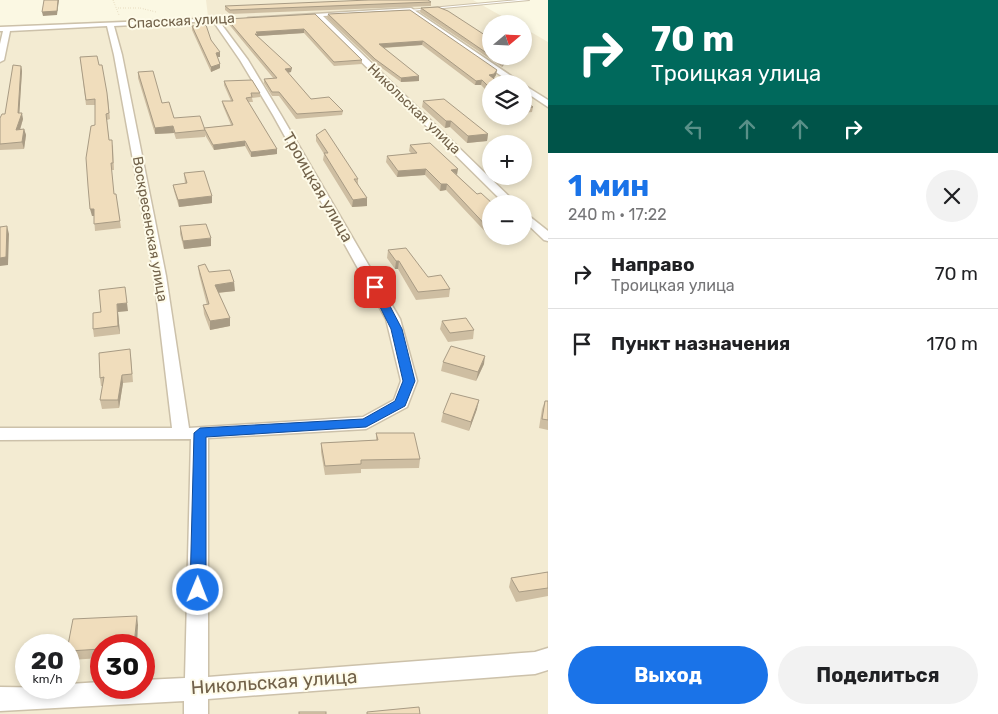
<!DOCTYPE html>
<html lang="ru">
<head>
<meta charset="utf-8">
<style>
	body { margin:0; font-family:Rubik,sans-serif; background:#f2f2f2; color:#202124; height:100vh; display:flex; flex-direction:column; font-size:19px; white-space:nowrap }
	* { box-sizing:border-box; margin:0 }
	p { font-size:16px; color:#757577 }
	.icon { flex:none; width:28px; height:28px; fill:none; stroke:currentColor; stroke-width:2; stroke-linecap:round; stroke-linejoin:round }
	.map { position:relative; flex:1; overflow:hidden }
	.drawer { display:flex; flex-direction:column; background:#fff; width:450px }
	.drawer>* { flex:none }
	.hud { background:#00695c; color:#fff; overflow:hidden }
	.needle { width:32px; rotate:71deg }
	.buttons { position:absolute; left:482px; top:15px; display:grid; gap:10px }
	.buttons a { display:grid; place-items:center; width:50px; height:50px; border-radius:50%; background:#fff; box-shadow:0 2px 8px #0003; font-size:25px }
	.speed { position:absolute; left:15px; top:634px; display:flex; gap:10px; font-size:25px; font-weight:700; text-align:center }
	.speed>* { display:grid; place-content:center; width:65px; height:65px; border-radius:50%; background:#fff; box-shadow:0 2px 8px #0003; line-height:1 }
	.speed small { font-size:12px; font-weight:400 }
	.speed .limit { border:8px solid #d22; background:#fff; color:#111 }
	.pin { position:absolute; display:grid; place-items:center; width:42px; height:42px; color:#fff; margin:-21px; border-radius:10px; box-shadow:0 2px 8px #0006 }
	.me { position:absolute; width:55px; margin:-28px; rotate:1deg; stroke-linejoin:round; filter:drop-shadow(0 0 4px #0008) }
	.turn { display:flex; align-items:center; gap:18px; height:105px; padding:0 20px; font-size:22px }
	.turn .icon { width:65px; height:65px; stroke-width:2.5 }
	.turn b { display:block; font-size:35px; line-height:42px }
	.lanes { display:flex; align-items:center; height:48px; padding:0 20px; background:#0003; justify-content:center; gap:25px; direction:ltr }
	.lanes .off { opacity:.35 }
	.round { display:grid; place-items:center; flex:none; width:52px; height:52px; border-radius:26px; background:#f2f2f2 }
	.headline { display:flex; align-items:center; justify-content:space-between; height:85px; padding:0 20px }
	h1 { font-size:30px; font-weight:700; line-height:38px; color:#1a73e8 }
	.primary-button { display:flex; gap:10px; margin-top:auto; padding:10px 20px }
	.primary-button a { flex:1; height:58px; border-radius:30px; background:#1a73e8; color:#fff; font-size:20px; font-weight:700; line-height:58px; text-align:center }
	.primary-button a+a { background:#f2f2f2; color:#202124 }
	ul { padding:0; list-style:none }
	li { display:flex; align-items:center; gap:15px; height:70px; padding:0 20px; border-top:1px solid #e0e0e0 }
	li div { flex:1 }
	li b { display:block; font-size:19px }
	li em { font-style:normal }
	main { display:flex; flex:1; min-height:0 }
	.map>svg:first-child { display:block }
</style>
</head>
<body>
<main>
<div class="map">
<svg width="548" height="714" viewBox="0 0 548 714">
	<rect width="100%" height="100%" fill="#fbf8e3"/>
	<path fill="#f3ebd2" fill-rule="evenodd" d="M206 0H473L516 24H491V56H524V28L548 42V714H0V26L208 16ZM491 84H524V116H491ZM491 144H524V176H491ZM491 204H524V236H491ZM26 645H69V688H26ZM101 645H144V688H101Z"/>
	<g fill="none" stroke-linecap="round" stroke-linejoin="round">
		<g stroke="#ccc1aa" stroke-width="2">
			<polygon id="lane" points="518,0 529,0 411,11 409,10"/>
		</g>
		<g stroke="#ccc1aa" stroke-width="3">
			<g id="street">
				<polygon points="411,8 523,84 513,84 410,12 323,16 517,204 505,204 316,17 251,20 248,18"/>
				<path d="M225 18V20L219 21 248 60 281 115 400 319 417 381 407 407 366 429 208 438V677L535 652 548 648V670L535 674 208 699V714H184V701L0 711V687L69 688V684L101 682V688H144V680L185 678 191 439 0 440V428H172L154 276 114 55 107 26 10 31 4 60 0 62V44L3 31H0V27ZM213 21 240 60 273 115 386 319 401 381 394 400 363 417 189 428 166 276 122 55 114 26Z"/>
				<polygon points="524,85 548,100 548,107 524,91"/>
				<polygon points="524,212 548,231 548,241 544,240 524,221"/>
			</g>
		</g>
		<g stroke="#d4c19f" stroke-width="1" stroke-dasharray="0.5 2" stroke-linecap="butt">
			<polyline points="113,0 119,15"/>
			<polyline points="118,8 140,8 156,12"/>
		</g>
		<use href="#lane" fill="#fff" fill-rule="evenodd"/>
		<use href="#street" fill="#fff" fill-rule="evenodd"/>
	</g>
	<g fill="#cebea2">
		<polygon points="431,2 431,6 230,14 225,10 225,6"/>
		<polygon points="421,8 491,39 491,56 518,56 520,57 519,61 506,62 502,67 420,12"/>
		<polygon points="410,10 496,75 491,84 491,95 481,85 475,85 422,45 384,48 419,81 401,82 375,63 327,18 328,14"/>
		<polygon points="315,14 362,60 362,64 334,66 304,33 258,36 258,37 291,72 288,73 311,99 343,111 342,115 296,119 279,96 272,96 264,83 264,79 274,79 227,22 227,19"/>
		<polygon points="192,26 211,40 220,57 217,57 220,64 220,68 211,72 192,30"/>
		<polygon points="80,57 99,65 108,98 110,119 107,120 109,140 113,146 114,170 111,170 114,194 116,194 121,228 95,231 94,216 92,216 95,125 95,105 86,105"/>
		<polygon points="21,66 22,71 19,113 23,119 20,130 24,129 26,135 24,149 0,150 0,118 5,114"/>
		<polygon points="138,72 174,118 204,128 231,125 223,106 222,101 231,101 224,85 224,81 260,93 260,97 252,98 253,102 248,102 277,149 277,154 251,157 245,146 214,150 205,135 205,137 176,139 174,133 155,134 138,78"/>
		<polygon points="524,100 533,107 532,112 524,113"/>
		<polygon points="423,101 488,134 487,141 467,143 450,127 445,128 422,107"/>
		<polygon points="316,135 358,179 358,184 367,206 352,207 323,160 324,154 316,141"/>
		<polygon points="410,145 457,175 477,194 491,204 491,236 513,236 492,239 446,190 440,191 425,175 397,177 386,162 387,156 412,154 409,151"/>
		<polygon points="184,173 212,203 179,207 174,191 173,185 185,184"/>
		<polygon points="180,226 211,246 184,249 180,234"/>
		<polygon points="388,250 428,277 450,289 449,297 416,300 398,269 395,269 387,258"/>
		<polygon points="198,266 235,291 218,293 230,326 210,330 204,314 203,305 207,305 199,274"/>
		<polygon points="128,311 118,312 120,334 94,337 93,329 93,313"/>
		<polygon points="442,321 474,330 473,339 448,342 440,329"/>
		<polygon points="131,357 133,382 123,383 119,408 102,409 100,400 103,386 101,386 100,378"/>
		<polygon points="443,362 484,364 476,381 441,371"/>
		<polygon points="545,401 548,401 548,430 539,428 542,409"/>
		<polygon points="477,409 469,431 441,422 443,413"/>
		<polygon points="376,433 420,459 419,468 361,469 361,473 325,475 321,452 321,443 376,440"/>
		<polygon points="548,572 548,596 516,602 509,587 511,578"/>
		<polygon points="138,625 101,645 101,658 70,660 69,655 69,645"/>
	</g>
	<g fill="#a89b84">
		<polygon points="58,0 59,0 57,15 43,16 42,12"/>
		<polygon points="304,29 304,33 258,36 258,38 255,38 256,32"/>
		<polygon points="423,41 422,45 378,48 379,44"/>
		<polygon points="220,52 220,57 216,57 216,53"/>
		<polygon points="520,57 519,61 506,62 502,67 503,63 506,58"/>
		<polygon points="220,64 220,68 211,72 211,67"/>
		<polygon points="21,66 22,71 19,119 18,113"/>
		<polygon points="292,68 291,72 285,73 285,69"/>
		<polygon points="497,70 496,75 493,79 489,75"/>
		<polygon points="419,76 419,81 401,82 401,78"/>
		<polygon points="482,80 481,85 475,85 476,81"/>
		<polygon points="22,113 23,119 18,136 16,130"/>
		<polygon points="446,121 451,121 450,127 445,128"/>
		<polygon points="173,126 174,133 155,134 155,128"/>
		<polygon points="24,129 26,135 24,149 22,142"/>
		<polygon points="488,134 487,141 467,143 468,136"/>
		<polygon points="245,141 245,146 214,150 213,145"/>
		<polygon points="277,149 277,154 251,157 251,152"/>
		<polygon points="426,169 425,175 397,177 398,171"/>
		<polygon points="458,169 457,175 451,170"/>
		<polygon points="441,184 447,184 446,190 440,191"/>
		<polygon points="212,196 212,203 179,207 178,200"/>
		<polygon points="367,198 367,206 352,207 353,200"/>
		<polygon points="90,209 94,209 95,216 92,216"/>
		<polygon points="7,226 9,234 8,265 0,266 0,258"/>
		<polygon points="492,236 513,236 492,239"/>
		<polygon points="211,238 211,246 184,249 183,241"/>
		<polygon points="396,261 399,261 398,269 395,269"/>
		<polygon points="234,282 235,291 215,293 215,285"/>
		<polygon points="127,303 128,311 118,312 120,334 118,326 117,304"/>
		<polygon points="230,318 230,326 210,330 210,321"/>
		<polygon points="485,356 484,364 476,381 478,372"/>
		<polygon points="122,375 123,383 119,408 118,400"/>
		<polygon points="479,400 477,409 469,431 471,422"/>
		<polygon points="137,616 138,625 137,645 134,645"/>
	</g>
	<g fill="#f0ddbc" stroke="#a89b84">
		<polygon points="44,0 58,0 57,11 42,12"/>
		<polygon points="369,0 428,0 431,2 230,10 225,6"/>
		<polygon points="438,7 448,11 491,39 491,56 421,8"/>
		<polygon points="410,10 497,70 494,74 489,75 501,84 491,84 491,89 482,80 476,81 423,41 379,44 419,76 401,78 375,59 328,14"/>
		<polygon points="315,14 362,60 334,62 304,29 256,32 258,34 255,34 292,68 285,69 311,99 329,97 343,111 297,114 279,92 272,92 264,79 277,78 227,19"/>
		<polygon points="206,25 211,40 220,52 216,53 220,64 211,67 192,26"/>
		<polygon points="97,56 99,65 102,65 107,93 109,113 106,114 109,140 112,140 113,163 111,163 114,194 116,194 120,221 94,224 94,209 90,209 88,186 86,158 91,126 95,125 95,99 86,100 80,57"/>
		<polygon points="492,56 518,56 520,57 506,58 503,63"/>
		<polygon points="13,65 21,66 18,113 22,113 16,130 24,129 22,142 0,144 0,118 2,114 5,114"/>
		<polygon points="153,71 162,103 169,102 174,118 200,116 205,130 175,133 173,126 155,128 138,72"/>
		<polygon points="252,80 260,93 251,93 252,97 246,98 277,149 251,152 245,141 213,145 204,128 233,125 222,101 233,101 224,81"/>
		<polygon points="444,99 488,134 468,136 451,121 446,121 423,101"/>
		<polygon points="524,100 533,107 524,108"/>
		<polygon points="325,129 358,179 354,179 367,198 353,200 324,153 328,153 316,135"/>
		<polygon points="430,143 458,169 451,170 477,194 481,193 493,204 491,204 491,206 490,206 491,207 491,231 447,184 441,184 426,169 398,171 387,156 417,153 410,145"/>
		<polygon points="204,171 212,196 178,200 173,185 187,183 184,173"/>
		<polygon points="206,224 211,238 183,241 180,226"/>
		<polygon points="7,226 6,257 0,258 0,227"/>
		<polygon points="406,248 428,277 441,275 450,289 418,292 399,261 396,261 388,250"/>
		<polygon points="205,264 209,272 230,270 234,282 215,285 230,318 210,321 203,305 209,304 198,266"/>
		<polygon points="125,287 127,303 117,304 118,326 93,329 93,313 101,312 99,290"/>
		<polygon points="466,318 474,330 450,333 442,321"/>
		<polygon points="451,346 485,356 478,372 443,362"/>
		<polygon points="130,349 132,374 122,375 118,400 100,400 104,377 100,378 99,353"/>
		<polygon points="451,393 479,400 471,422 443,413"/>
		<polygon points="545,401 548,401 548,420 542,419"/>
		<polygon points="376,433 414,433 420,459 361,460 361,464 325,466 321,443 378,440"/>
		<polygon points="548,572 548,588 519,592 511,578"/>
		<polygon points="137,616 134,645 101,645 101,649 69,651 68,645 73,619"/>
		<polygon points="419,707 420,714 367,714 367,712"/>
		<rect x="299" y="712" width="27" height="2"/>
	</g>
	<polygon fill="#1a73e8" stroke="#114b97" points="375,284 380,287 402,329 415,381 405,406 366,427 206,437 206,590 203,595 198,597 192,595 190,590 194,433 200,428 363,419 395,401 403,381 391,329 370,287"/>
	<g text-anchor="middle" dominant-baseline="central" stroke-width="4" stroke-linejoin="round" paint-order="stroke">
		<g font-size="14" fill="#72624a" stroke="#fefbe9">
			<text transform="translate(181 21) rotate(-3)">Спасская улица</text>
			<text transform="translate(414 109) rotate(44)">Никольская улица</text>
			<text transform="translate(150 229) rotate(80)">Воскресенская улица</text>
		</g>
		<g font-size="16" fill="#72624a" stroke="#fefbe9">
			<text transform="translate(318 187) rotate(60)">Троицкая улица</text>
		</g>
		<g font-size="19" fill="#72624a" stroke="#fefbe9">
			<text transform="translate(274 682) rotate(-4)">Никольская улица</text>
		</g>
	</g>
</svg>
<div class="buttons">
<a><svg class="needle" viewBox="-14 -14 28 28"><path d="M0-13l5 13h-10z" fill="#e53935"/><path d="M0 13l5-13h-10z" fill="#757577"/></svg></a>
<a><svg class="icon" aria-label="layers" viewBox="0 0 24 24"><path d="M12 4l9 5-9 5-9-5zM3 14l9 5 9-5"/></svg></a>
<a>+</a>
<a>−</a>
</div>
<div class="speed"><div>20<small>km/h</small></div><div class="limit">30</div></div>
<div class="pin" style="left:375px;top:287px;background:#d93025"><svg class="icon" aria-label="arrive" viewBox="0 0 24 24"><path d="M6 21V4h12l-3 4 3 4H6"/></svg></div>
<svg class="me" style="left:198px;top:590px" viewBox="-20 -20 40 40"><circle r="17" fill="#1a73e8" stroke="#fff" stroke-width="3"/><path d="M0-11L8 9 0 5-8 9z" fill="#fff"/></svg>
</div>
<section class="drawer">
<div class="hud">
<div class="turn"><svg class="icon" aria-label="right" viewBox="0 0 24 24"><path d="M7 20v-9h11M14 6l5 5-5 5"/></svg><div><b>70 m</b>Троицкая улица</div></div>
<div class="lanes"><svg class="icon off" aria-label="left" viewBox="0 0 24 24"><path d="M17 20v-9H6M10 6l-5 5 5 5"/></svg><svg class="icon off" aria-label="ahead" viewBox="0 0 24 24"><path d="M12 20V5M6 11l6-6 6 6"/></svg><svg class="icon off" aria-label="ahead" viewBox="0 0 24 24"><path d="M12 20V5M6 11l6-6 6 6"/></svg><svg class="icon" aria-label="right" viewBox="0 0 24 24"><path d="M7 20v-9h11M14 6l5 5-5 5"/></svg></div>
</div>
<div class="headline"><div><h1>1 мин</h1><p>240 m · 17:22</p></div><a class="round"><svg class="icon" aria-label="close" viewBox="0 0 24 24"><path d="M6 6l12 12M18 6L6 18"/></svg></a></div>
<ul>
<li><svg class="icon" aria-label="right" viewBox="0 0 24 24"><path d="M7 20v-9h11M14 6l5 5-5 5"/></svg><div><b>Направо</b><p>Троицкая улица</p></div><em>70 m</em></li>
<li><svg class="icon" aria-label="arrive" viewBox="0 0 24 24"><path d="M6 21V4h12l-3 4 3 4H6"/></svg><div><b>Пункт назначения</b></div><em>170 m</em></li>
</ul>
<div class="primary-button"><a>Выход</a><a>Поделиться</a></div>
</section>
</main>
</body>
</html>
